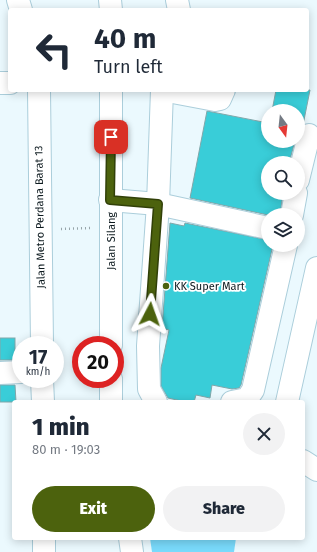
<!DOCTYPE html>
<html lang="en">
<head>
<meta charset="utf-8">
<style>
	body { margin:0; font-family:"Fira Sans",sans-serif; background:#f2f2f3; color:#1f2937; height:100vh; display:flex; flex-direction:column; font-size:15px; white-space:nowrap }
	* { box-sizing:border-box; margin:0 }
	p { font-size:13px; color:#747a83 }
	.icon { flex:none; width:22px; height:22px; fill:none; stroke:currentColor; stroke-width:2; stroke-linecap:round; stroke-linejoin:round }
	.map { position:relative; flex:1; overflow:hidden }
	.drawer { position:absolute; left:12px; top:400px; width:293px; height:140px; display:flex; flex-direction:column; background:#fff; border-radius:4px; box-shadow:0 2px 10px #0003 }
	.drawer>* { flex:none }
	.top-card { position:absolute; left:8px; top:8px; width:301px; height:84px; border-radius:4px; box-shadow:0 2px 10px #0003; background:#fff; color:#1f2937; overflow:hidden }
	.needle { width:26px; rotate:165deg }
	.buttons { position:absolute; left:261px; top:104px; display:grid; gap:8px }
	.buttons a { display:grid; place-items:center; width:44px; height:44px; border-radius:50%; background:#fff; box-shadow:0 2px 10px #0003; font-size:20px }
	.speed { position:absolute; left:12px; top:336px; display:flex; gap:8px; font-size:20px; font-weight:700; text-align:center }
	.speed>* { display:grid; place-content:center; width:52px; height:52px; border-radius:50%; background:#fff; box-shadow:0 2px 10px #0003; line-height:1 }
	.speed small { font-size:10px; font-weight:400 }
	.speed .limit { border:6px solid #d22; background:#fff; color:#111 }
	.pin { position:absolute; display:grid; place-items:center; width:34px; height:34px; color:#fff; margin:-17px; border-radius:8px; box-shadow:0 2px 6px #0006 }
	.me { position:absolute; width:44px; margin:-22px; rotate:4deg; stroke-linejoin:round; filter:drop-shadow(0 0 3px #0008) }
	.turn { display:flex; align-items:center; gap:14px; height:84px; padding:0 20px; font-size:18px }
	.turn .icon { width:52px; height:52px; stroke-width:2.5 }
	.turn b { display:block; font-size:28px; line-height:34px }
	.round { display:grid; place-items:center; flex:none; width:42px; height:42px; border-radius:21px; background:#f2f2f3 }
	.head { display:flex; align-items:center; justify-content:space-between; height:68px; padding:0 20px }
	h1 { font-size:24px; font-weight:800; line-height:30px }
	.button { display:flex; gap:8px; margin-top:auto; padding:8px 20px }
	.button a { flex:1; height:46px; border-radius:24px; background:#4c620d; color:#fff; font-size:16px; font-weight:800; line-height:46px; text-align:center }
	.button a+a { background:#f2f2f3; color:#1f2937 }
	.map>svg:first-child { display:block }
</style>
</head>
<body>
<div class="map">
<svg width="317" height="552" viewBox="0 0 317 552">
	<rect width="100%" height="100%" fill="#ebf9fe"/>
	<polygon fill="#79dafb" points="150,538 236,538 234,552 152,552"/>
	<g fill="#39cdd8" stroke="#81a7aa">
		<polygon points="276,90 310,90 303,125 298,126 298,128 298,111 272,111"/>
		<polygon points="207,111 268,123 268,141 295,141 289,163 268,163 268,193 283,193 280,215 268,215 190,198"/>
		<polygon points="170,223 184,226 185,223 268,240 268,245 273,245 241,385 239,388 232,389 212,385 210,398 196,395 194,402 186,402 168,398 161,386 161,368 169,330 162,328"/>
		<rect x="0" y="338" width="15" height="22"/>
		<polygon points="0,385 15,385 16,402 0,402"/>
	</g>
	<g fill="none" stroke-linecap="round" stroke-linejoin="round">
		<g stroke="#abcedb" stroke-width="24">
			<g id="minor">
				<polyline points="18,0 21,10"/>
				<polyline points="110,0 111,10"/>
				<polyline points="177,0 179,10"/>
				<polyline points="0,83 10,83"/>
				<polyline points="39,90 42,345"/>
				<polyline points="162,90 215,100 220,99 224,90"/>
				<polyline points="298,180 309,135"/>
				<polyline points="110,200 158,204 268,228"/>
				<polyline points="292,215 296,193"/>
				<polyline points="111,345 111,90"/>
				<polyline points="0,373 21,372"/>
				<polyline points="42,379 43,402"/>
				<polyline points="111,379 111,402"/>
				<polyline points="156,402 149,389 148,346 158,204 162,90"/>
				<polyline points="232,402 247,399 253,390 286,245"/>
				<polyline points="287,402 317,268"/>
				<polyline points="303,461 317,470"/>
				<polyline points="44,538 44,552"/>
				<polyline points="130,538 132,552"/>
			</g>
		</g>
		<polyline stroke="#96a4a9" stroke-width="2.5" stroke-dasharray="1 3" stroke-linecap="butt" points="61,229 90,228"/>
		<use href="#minor" stroke="#fff" stroke-width="22"/>
	</g>
	<g fill="none" stroke-linecap="round" stroke-linejoin="round">
		<g stroke="#314008" stroke-width="10">
			<polyline id="route" points="111,137 110,200 158,204 150,314"/>
		</g>
		<use href="#route" stroke="#4c620d" stroke-width="7"/>
	</g>
	<circle fill="#4c620d" stroke="#fff" stroke-width="1.5" cx="166" cy="286" r="4"/>
	<g text-anchor="middle" dominant-baseline="central" stroke-width="3.5" stroke-linejoin="round" paint-order="stroke">
		<g font-size="11" fill="#0d1a1f" stroke="#fff">
			<text transform="translate(40 217) rotate(-91)">Jalan Metro Perdana Barat 13</text>
			<text transform="translate(111 241) rotate(-90)">Jalan Silang</text>
		</g>
		<g font-size="11" fill="#0d1a1f" stroke="#fff" text-anchor="start">
			<text x="174" y="286">KK Super Mart</text>
		</g>
	</g>
</svg>
<div class="buttons">
<a><svg class="needle" viewBox="-14 -14 28 28"><path d="M0-13l5 13h-10z" fill="#e53935"/><path d="M0 13l5-13h-10z" fill="#747a83"/></svg></a>
<a><svg class="icon" aria-label="search" viewBox="0 0 24 24"><circle cx="10" cy="10" r="6"/><path d="M15 15l6 6"/></svg></a>
<a><svg class="icon" aria-label="layers" viewBox="0 0 24 24"><path d="M12 4l9 5-9 5-9-5zM3 14l9 5 9-5"/></svg></a>
</div>
<div class="speed"><div>17<small>km/h</small></div><div class="limit">20</div></div>
<div class="pin" style="left:111px;top:137px;background:#d93025"><svg class="icon" aria-label="arrive" viewBox="0 0 24 24"><path d="M6 21V4h12l-3 4 3 4H6"/></svg></div>
<svg class="me" style="left:150px;top:314px" viewBox="-20 -20 40 40"><path d="M0-17L14 15 0 8-14 15z" fill="#4c620d" stroke="#fff" stroke-width="4"/></svg>
<div class="top-card">
<div class="turn"><svg class="icon" aria-label="left" viewBox="0 0 24 24"><path d="M17 20v-9H6M10 6l-5 5 5 5"/></svg><div><b>40 m</b>Turn left</div></div>
</div>
<section class="drawer">
<div class="head"><div><h1>1 min</h1><p>80 m · 19:03</p></div><a class="round"><svg class="icon" aria-label="close" viewBox="0 0 24 24"><path d="M6 6l12 12M18 6L6 18"/></svg></a></div>
<div class="button"><a>Exit</a><a>Share</a></div>
</section>
</div>
</body>
</html>
